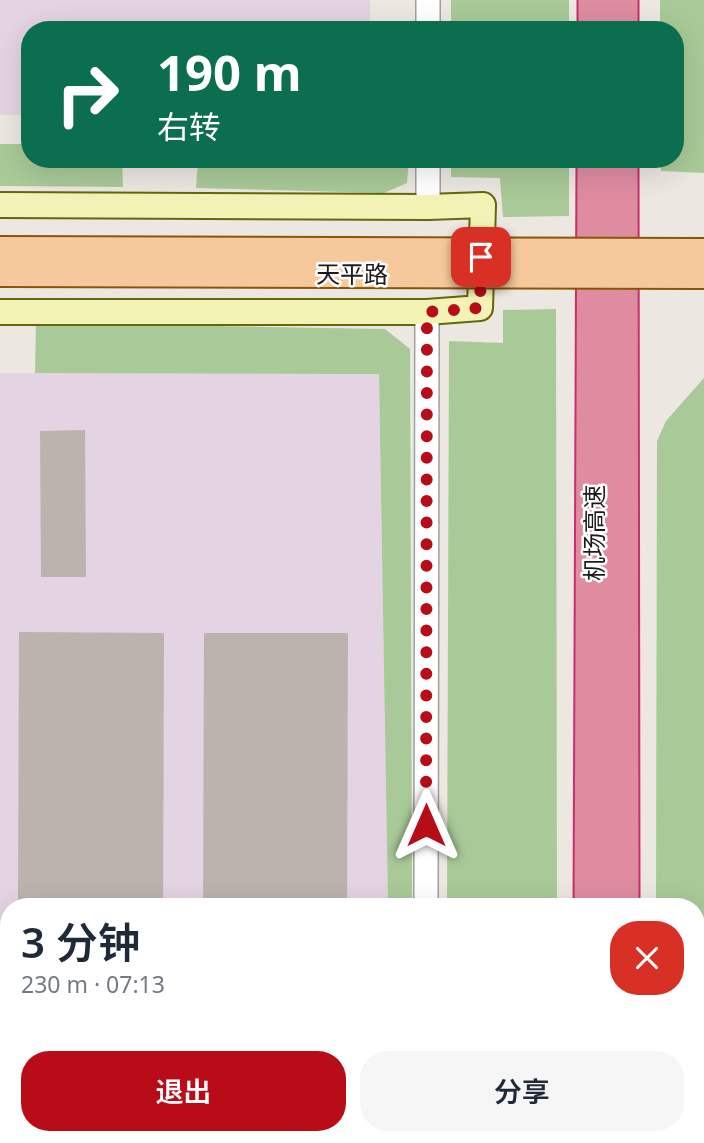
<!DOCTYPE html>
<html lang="zh">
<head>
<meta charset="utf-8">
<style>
	body { margin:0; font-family:"Noto Sans","Noto Sans SC",sans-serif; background:#f6f6f7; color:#1f2937; height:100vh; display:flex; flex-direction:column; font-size:26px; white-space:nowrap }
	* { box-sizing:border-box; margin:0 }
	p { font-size:23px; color:#747a83 }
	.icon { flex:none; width:38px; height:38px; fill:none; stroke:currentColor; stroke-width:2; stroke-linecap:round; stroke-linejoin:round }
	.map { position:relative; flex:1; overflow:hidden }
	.sheet { position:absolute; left:0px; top:898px; width:705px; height:247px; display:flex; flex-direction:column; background:#fff; border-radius:28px 28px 0 0; box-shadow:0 7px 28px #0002 }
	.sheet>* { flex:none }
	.hud { position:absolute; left:21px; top:21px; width:663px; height:147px; border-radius:28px; box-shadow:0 7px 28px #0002; background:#0b6e4f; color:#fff; overflow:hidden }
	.pin { position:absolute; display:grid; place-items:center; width:60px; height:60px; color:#fff; margin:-30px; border-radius:14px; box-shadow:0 4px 10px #0006 }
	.me { position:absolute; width:77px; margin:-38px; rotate:0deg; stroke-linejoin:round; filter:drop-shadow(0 0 5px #0008) }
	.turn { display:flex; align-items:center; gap:24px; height:147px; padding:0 21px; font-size:32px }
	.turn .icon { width:91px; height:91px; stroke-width:2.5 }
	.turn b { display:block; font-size:49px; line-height:60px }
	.round { display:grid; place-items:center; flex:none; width:74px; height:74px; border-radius:28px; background:#f6f6f7 }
	.head { display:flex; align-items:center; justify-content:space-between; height:119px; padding:0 21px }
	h1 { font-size:42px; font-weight:600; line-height:52px }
	.primary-button { display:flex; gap:14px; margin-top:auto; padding:14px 21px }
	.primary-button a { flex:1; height:80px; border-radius:28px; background:#b80d18; color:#fff; font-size:28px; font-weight:600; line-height:80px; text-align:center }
	.primary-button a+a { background:#f6f6f7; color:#1f2937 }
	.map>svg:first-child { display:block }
</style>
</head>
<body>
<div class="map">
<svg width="704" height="1143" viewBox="0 0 704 1143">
	<rect width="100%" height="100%" fill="#ece7e1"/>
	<g fill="#e4d3e2">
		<polygon points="0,0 370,0 370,30 30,30 30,115 0,115"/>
		<polygon points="0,373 379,374 388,906 9,906 9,1136 390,1136 389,1143 0,1143"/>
	</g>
	<g fill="#a9c998">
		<rect x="451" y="0" width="118" height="30"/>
		<polygon points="660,0 704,0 704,173 661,171 661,159 676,159 676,30 660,30"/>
		<polygon points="0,144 30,144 30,159 122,159 123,187 0,186"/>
		<polygon points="198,159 409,159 407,183 384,193 196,188"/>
		<polygon points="451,159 569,159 569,216 503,217 500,178 451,177"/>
		<polygon points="556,309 557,906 447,906 449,341 503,343 503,310"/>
		<polygon points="36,323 385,329 410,349 412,906 388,906 379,374 35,373"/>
		<polygon points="704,378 704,1143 656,1143 656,1136 696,1136 696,906 656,906 657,441 666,421"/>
		<rect x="446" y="1136" width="112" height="7"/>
	</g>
	<g fill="#bcb3ae">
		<polygon points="85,430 86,577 41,577 40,431"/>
		<polygon points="19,632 164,633 163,906 18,906"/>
		<polygon points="204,633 348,633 347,906 203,906"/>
	</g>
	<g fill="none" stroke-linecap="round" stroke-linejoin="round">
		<g stroke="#9f9f9f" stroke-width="26">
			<g id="tertiary">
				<polyline points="428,30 428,0"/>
				<polyline points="428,207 428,159"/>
				<polyline points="426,906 427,312"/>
				<polyline points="425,1143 425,1136"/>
			</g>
		</g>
		<g stroke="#64680b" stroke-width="28">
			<polyline id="secondary" points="0,205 428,207 483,205 480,308 427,312 0,312"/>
		</g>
		<g stroke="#c92e6d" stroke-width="37">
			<g id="motorway">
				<polyline points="595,30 595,0"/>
				<polyline points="621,30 621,0"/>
				<polyline points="621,159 622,906"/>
				<polyline points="591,906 594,159"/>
				<polyline points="622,1136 622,1143"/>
				<polyline points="590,1143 590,1136"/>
			</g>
		</g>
		<use href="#tertiary" stroke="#fff" stroke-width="23"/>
		<use href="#secondary" stroke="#f4f3b6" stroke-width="24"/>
		<use href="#motorway" stroke="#df8ca1" stroke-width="33"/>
		<g stroke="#88560a" stroke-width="32" stroke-linecap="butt">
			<g id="primary-bridge">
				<polyline points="0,251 704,253"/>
				<polyline points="0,272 704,274"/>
			</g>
		</g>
		<use href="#primary-bridge" stroke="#f5c99c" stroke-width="28"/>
	</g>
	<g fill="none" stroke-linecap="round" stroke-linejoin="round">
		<polyline stroke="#b80d18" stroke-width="12" stroke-dasharray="0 21.6" points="426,825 427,312 480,308 481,257"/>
	</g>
	<g text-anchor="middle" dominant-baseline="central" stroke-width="5" stroke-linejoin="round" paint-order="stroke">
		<g font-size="24" fill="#1b1b1b" stroke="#fff">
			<text x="352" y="273">天平路</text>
			<text transform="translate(593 533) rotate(-90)">机场高速</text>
		</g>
	</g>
</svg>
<div class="pin" style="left:481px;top:257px;background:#d93025"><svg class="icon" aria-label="arrive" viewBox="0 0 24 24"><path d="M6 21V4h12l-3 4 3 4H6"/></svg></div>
<svg class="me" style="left:426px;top:825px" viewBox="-20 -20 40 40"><path d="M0-17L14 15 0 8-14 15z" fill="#b80d18" stroke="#fff" stroke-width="4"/></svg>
<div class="hud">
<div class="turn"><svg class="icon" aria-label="right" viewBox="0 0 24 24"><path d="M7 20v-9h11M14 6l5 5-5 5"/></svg><div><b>190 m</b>右转</div></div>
</div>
<section class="sheet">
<div class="head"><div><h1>3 分钟</h1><p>230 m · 07:13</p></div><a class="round" style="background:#d93025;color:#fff"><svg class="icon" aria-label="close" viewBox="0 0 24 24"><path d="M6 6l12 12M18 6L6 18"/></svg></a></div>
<div class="primary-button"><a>退出</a><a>分享</a></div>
</section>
</div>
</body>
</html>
